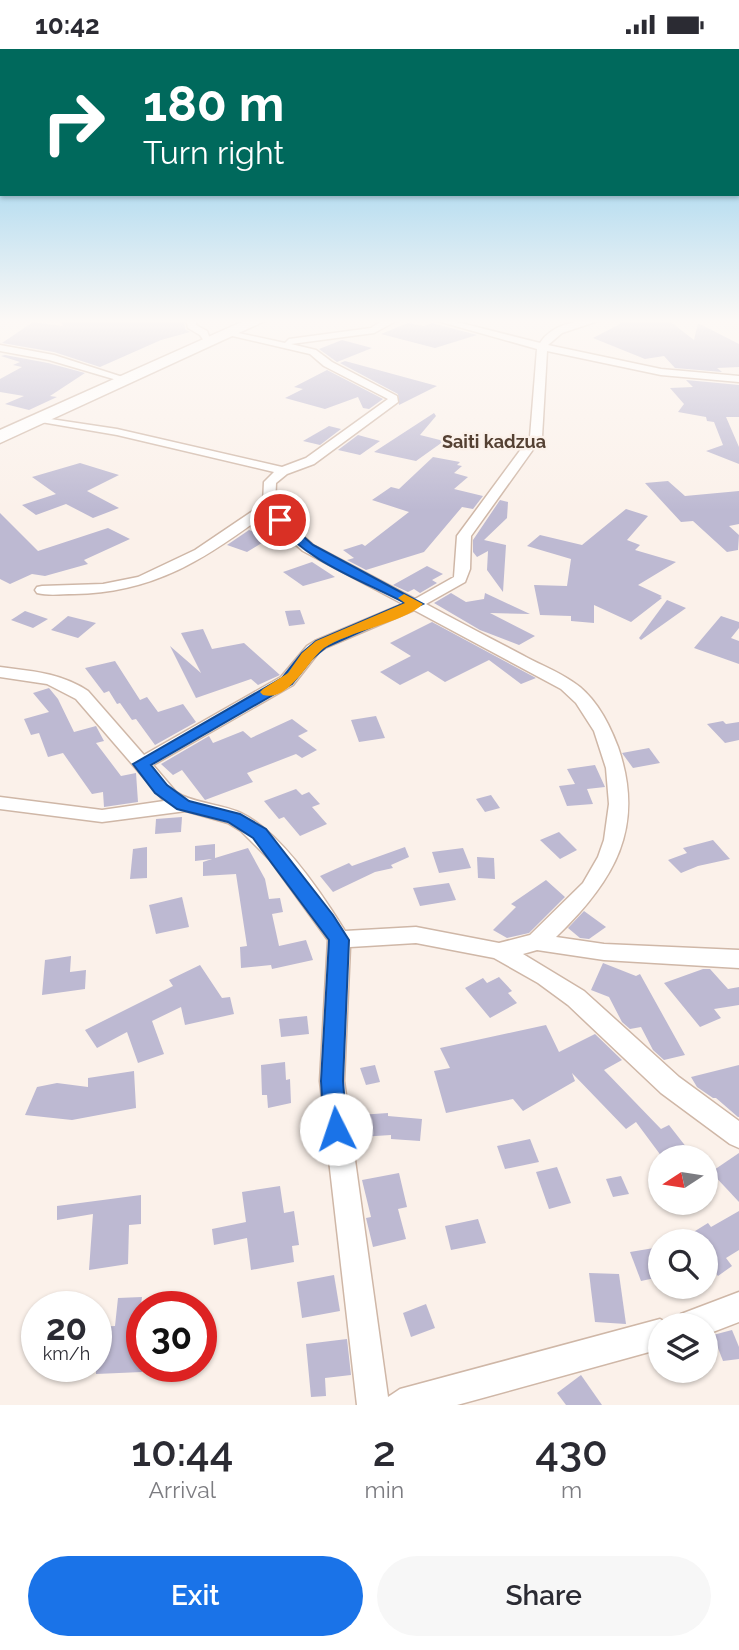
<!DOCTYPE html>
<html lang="en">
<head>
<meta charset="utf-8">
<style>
	body { margin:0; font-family:Raleway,sans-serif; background:#f7f7f7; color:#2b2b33; height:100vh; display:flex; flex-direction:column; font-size:26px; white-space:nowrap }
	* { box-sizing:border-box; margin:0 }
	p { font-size:23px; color:#7c7c81 }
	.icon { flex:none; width:38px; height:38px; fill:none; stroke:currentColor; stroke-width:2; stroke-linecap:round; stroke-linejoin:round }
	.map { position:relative; height:1356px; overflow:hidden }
	.sheet { display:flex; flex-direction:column; background:#fff; flex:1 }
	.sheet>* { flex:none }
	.hud { position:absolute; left:0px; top:0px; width:740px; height:147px; box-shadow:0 2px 5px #0004; background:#00695c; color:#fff; overflow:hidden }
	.needle { width:46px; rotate:258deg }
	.tools { position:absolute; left:648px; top:1096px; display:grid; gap:14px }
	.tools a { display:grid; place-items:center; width:70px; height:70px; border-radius:50%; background:#fff; box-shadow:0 2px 5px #0004; font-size:35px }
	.speed { position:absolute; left:21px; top:1242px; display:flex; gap:14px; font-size:35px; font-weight:700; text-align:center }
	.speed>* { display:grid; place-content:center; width:91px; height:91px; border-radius:50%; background:#fff; box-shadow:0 2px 5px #0004; line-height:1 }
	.speed small { font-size:18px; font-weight:400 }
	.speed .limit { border:10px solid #d22; background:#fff; color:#111 }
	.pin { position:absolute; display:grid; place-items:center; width:60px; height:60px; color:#fff; margin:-30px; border:4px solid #fff; border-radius:50%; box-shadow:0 2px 7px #0007 }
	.me { position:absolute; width:77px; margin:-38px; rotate:356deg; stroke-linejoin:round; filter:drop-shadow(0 0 5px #0008) }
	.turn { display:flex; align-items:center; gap:24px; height:147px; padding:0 28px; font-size:32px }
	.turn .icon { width:91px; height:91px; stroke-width:2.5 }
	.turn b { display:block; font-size:49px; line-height:60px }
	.eta { display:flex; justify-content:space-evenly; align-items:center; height:119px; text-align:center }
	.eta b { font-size:42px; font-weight:600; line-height:49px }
	.action { display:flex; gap:14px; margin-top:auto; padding:14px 28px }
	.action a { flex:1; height:80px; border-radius:42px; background:#1a73e8; color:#fff; font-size:28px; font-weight:600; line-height:80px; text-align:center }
	.action a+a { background:#f7f7f7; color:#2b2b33 }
	.status { display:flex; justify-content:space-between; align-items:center; height:49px; padding:0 35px; background:#fff; direction:ltr }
	.status svg { height:19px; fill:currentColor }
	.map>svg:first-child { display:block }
</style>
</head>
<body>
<div class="status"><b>10:42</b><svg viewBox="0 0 49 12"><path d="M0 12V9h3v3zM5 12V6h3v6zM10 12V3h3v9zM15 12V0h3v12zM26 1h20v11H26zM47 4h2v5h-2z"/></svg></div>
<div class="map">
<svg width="739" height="1356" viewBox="0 0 739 1356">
	<rect width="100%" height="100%" fill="#fbf1ea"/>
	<g fill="#bdb9d2">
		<polygon points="60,271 184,271 185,280 190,283 161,291 100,318 54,303 2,294 33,273 63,277"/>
		<polygon points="620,271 668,271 694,291 698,274 739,295 739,318 717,319 722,323 675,319 664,307 645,310 593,289 620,275"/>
		<polygon points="408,274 424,277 432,274 477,286 435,299 381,285"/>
		<polygon points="342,291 372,299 337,313 319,300"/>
		<polygon points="5,306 48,314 85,324 50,347 57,348 29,361 5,355 24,347 0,343 0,330 22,318 13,316 20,313 1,307"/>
		<polygon points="345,312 437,337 399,356 398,345 340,314"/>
		<polygon points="327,321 383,350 369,360 363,359 358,348 325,360 285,349 303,340 294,338"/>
		<polygon points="686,331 739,336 739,368 726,368 739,398 739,415 706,402 723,396 714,373 707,372 706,368 678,363 684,355 670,339 693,338"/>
		<polygon points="434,364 436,367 420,386 444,392 416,412 374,403"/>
		<polygon points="329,377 341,380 320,396 303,392"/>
		<polygon points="358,386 380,392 360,406 338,401"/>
		<polygon points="433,408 460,413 457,416 462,417 454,424 468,428 454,440 483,447 473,460 462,458 424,503 366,521 347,511 354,509 343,501 362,495 365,497 409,463 372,451 391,438 399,440"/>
		<polygon points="80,414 119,426 87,442 119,459 93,469 66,455 36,466 22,456 56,445 32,428"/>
		<polygon points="668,432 685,447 739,442 739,475 729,477 739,486 738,501 727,503 693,472 681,473 645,434"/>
		<polygon points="500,451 508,453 507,469 484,491 506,496 503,543 487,521 488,502 477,508 473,503 473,491"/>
		<polygon points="626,460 648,467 627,491 640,496 635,501 676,513 638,536 662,547 660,548 662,549 631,573 594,556 594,574 571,572 571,567 540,566 534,536 567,537 571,510 527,497 540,486 582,496"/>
		<polygon points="0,464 38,502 108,479 130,490 84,511 88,515 45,527 32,525 10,535 0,530"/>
		<polygon points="249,481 270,489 247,503 227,496"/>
		<polygon points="312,513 335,528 303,537 283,523"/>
		<polygon points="427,517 443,525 432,531 437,534 420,544 414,540 408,543 393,536"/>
		<polygon points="451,544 466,553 484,550 485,544 530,565 490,564 535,587 519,596 480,581 434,554"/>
		<polygon points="667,551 686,559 641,591 639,589"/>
		<polygon points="300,561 305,575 289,577 285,562"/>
		<polygon points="25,562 48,570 33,579 11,571"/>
		<polygon points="68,567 96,574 78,589 51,581"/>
		<polygon points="721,567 739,573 739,579 731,589 739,592 739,615 694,599"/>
		<polygon points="432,573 536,629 521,635 489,611 445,633 428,622 400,636 380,623 411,607 390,594"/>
		<polygon points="203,580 212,600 244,594 280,626 258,636 251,630 196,649 170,597 201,624 181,584"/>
		<polygon points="115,612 140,651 147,648 158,663 183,655 196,673 155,696 136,670 132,671 120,654 117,655 109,642 104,644 85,619"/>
		<polygon points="49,639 58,650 74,683 96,677 104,692 96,694 121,727 136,724 138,753 104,758 103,743 92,745 63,704 48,708 39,684 31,686 24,670 49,663 33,644"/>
		<polygon points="376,667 385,689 359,693 351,671"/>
		<polygon points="292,670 308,682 298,687 317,701 302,709 296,705 247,724 253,733 205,751 182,721 173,726 161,715 209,687 213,694 243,682 251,689"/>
		<polygon points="723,672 726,675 739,673 739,691 725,694 707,675"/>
		<polygon points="649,699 660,714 633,719 622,704"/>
		<polygon points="595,716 605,738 587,740 593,755 567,757 559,737 575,735 567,720"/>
		<polygon points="296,740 302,746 309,743 320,755 312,758 327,775 300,787 284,768 279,770 264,752"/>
		<polygon points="491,746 500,759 485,763 476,750"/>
		<polygon points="182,768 181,783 155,785 156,770"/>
		<polygon points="559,783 577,801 560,810 540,791"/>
		<polygon points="713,791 730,810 698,817 681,824 668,811 687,804 683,799"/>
		<polygon points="215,795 215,809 248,799 265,830 269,850 280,849 283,863 272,865 279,897 306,891 313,911 272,920 271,916 241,919 240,898 247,897 236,825 203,827 203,813 212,810 195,812 195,797"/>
		<polygon points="147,798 147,829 130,830 133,800"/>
		<polygon points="405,798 409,808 391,816 393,819 375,823 333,843 320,827 349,814 352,817"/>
		<polygon points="463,799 471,819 439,824 432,803"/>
		<polygon points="477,808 494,809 495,830 478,829"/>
		<polygon points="546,831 565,848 529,884 507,889 493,881 516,858 511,855"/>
		<polygon points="449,834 456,851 420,857 413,839"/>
		<polygon points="182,848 189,878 156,885 149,856"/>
		<polygon points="584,862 606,878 589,890 580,889 568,879"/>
		<polygon points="71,907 70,923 86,921 85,940 42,946 45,911"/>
		<polygon points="603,914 636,927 640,925 685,1006 664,1011 653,1001 641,978 630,980 622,973 609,948 591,941"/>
		<polygon points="200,916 222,949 230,948 234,965 185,976 181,958 152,972 164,1005 138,1014 127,983 97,999 85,981 173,937 169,931"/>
		<polygon points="703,920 710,920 728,940 739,938 739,956 714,960 721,969 700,978 664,934"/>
		<polygon points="499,928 512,942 508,944 517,954 490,969 465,939 483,929 487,934"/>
		<polygon points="307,967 309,985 281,988 279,970"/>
		<polygon points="546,976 559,1003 595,985 622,1011 604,1021 661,1080 669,1076 694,1108 662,1108 636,1073 626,1080 572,1024 575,1032 523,1062 513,1050 446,1064 434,1022 450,1019 440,999"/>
		<polygon points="285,1013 286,1031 290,1030 291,1054 268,1059 267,1046 262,1046 261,1016"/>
		<polygon points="375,1016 380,1033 366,1036 360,1019"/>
		<polygon points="739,1016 739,1068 738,1068 716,1049 713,1049 697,1038 691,1028"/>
		<polygon points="134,1022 136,1059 72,1071 25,1066 37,1038 57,1034 88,1038 88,1029"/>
		<polygon points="388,1064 388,1067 422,1070 420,1092 391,1090 391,1086 360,1088 359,1066"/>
		<polygon points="530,1090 539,1113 505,1120 497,1097"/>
		<polygon points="739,1104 739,1153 711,1123"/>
		<polygon points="557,1118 571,1154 549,1160 536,1123"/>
		<polygon points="399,1124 407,1158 398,1160 406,1190 373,1198 366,1169 371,1168 362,1131"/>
		<polygon points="621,1127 629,1145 613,1148 606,1130"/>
		<polygon points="280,1137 284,1164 294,1162 299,1196 292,1197 294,1213 251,1221 247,1189 214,1196 212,1180 246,1173 242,1143"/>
		<polygon points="141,1146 141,1175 129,1176 128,1215 89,1221 93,1165 57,1171 57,1157"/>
		<polygon points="739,1162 739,1201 726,1209 732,1217 718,1227 705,1212 705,1192 679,1192 708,1174 711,1178"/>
		<polygon points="478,1170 486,1194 451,1201 445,1177"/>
		<polygon points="660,1198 660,1228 641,1232 630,1203"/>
		<polygon points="589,1224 619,1225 626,1275 595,1273"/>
		<polygon points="334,1226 340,1262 302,1269 297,1233"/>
		<polygon points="142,1248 139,1272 142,1272 142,1323 96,1325 96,1278 115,1277 118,1249"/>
		<polygon points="426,1255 435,1279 411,1288 403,1264"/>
		<polygon points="732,1281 739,1298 739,1310 723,1312 713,1286"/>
		<polygon points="347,1290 351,1326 325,1329 326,1347 311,1348 306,1295"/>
		<polygon points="581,1326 602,1356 566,1356 557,1344"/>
	</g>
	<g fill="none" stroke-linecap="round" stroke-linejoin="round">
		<g stroke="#cfb7a7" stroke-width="3">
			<g id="minor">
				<polygon points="186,271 196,271 196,276 207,282 212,295 206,295 200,286 188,279"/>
				<path d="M383 271H398L374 284 291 295 316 301 332 313 397 347 398 353 314 415 287 425 276 434 275 456 297 482 313 496 415 550 454 528 457 487 530 388 537 300 434 271H449L540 294C553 274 579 271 601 271L562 284 548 296 661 320 739 327V333L661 326 547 302 542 388 471 487 470 520 465 533 426 555C459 573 492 590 526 608 541 616 559 623 573 633 595 647 609 674 618 698 646 779 614 832 556 888L604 895 739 901V919L604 911 537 901 523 905 584 942 679 1028 739 1072V1099L730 1095 661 1044 568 956 538 934 494 909 416 894 350 898 344 1032 388 1348 400 1340 660 1270 671 1276H660V1300L457 1356H357L320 1032 328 891 270 811 241 782 228 774 186 762 102 773 0 760V748L102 761 164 752 76 650 47 635 0 628V618C31 622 61 624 88 642L144 706 281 628 307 597 315 592 403 555 303 502 287 488 268 463C207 509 154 544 74 545 62 545 49 547 37 544L35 541 37 538 42 537 103 535 138 528 195 501 263 455 264 433 274 423 117 386 41 373 37 372V368L117 380 282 418 306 409 388 350 324 317 310 305 224 285 229 282 285 294 289 290 371 279ZM414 561 561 640 576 654 594 682 606 719 609 755 604 791 598 808 583 834 530 886 499 894 416 878 345 882C322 845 281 783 241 764 223 756 202 755 183 747L176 743 153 716 293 636 319 603 327 598Z"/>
				<polygon points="0,296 54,306 132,331 127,334 49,311 0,302"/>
				<polygon points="739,1243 739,1273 705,1286 705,1276 677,1276 681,1265"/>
			</g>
		</g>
		<g stroke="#cfb7a7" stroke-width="3">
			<polygon id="trunk" points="246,271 267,271 0,394 0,381"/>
		</g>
		<use href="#minor" fill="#fff" fill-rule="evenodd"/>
		<use href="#trunk" fill="#fff" fill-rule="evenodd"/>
	</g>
	<linearGradient id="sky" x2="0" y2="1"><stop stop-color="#6bbfea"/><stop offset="0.59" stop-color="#fdf9f6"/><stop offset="1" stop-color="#fdf9f6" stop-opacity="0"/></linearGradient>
	<rect width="739" height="461" fill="url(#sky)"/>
	<path fill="#1a73e8" stroke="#114b97" stroke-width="2" d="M280 467 313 496 423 555 326 598 312 610 292 635 151 716 167 736 189 752 240 765 266 780 333 866 349 891 343 1032 347 1080 344 1087 336 1090 327 1087 324 1080 321 1032 329 891 253 789 228 773 177 760 155 744 133 715 282 629 302 604 316 592 405 554C361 531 305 512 274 471Z"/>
	<path fill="#f59e0b" d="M404 545 423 555C403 574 349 582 324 599 307 612 289 653 263 646L260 643 263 640 288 624 302 604 316 592 405 554 398 549Z"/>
	<g text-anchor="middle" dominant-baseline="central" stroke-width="5" stroke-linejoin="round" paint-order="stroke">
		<g font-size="18" font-weight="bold" fill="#554133" stroke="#fbf1ea">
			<text x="494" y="392">Saiti kadzua</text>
		</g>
	</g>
</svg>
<div class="tools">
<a><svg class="needle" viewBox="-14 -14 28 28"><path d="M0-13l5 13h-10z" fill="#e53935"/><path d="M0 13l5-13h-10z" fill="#7c7c81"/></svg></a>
<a><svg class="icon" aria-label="search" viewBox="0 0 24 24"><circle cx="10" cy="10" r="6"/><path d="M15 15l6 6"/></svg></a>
<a><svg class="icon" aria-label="layers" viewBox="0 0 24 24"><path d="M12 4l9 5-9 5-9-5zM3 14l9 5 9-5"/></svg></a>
</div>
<div class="speed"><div>20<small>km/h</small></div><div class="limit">30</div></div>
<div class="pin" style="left:280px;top:471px;background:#d93025"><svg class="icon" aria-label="arrive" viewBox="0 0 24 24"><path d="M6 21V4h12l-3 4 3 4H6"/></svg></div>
<svg class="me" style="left:336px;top:1080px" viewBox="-20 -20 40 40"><circle r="19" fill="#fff"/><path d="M0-13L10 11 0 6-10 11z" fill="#1a73e8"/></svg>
<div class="hud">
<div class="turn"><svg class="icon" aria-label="right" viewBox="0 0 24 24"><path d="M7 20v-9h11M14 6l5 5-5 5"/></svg><div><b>180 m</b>Turn right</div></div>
</div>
</div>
<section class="sheet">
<div class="eta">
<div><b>10:44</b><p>Arrival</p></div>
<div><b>2</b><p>min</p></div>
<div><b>430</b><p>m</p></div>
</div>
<div class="action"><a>Exit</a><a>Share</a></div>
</section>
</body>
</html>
